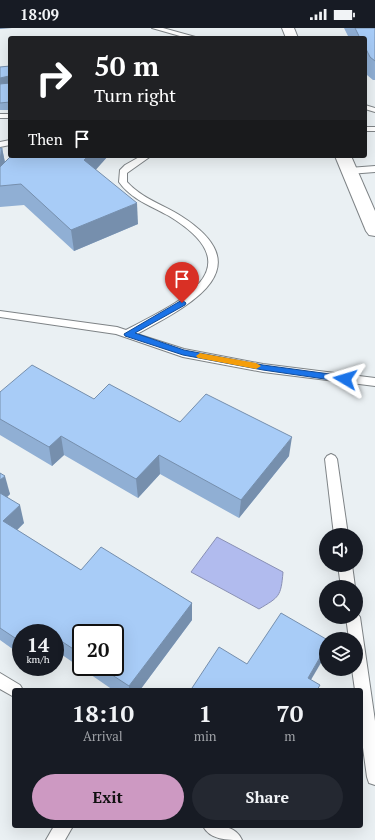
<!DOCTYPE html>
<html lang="en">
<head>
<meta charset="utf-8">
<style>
	body { margin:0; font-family:"PT Serif",serif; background:#242831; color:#f1f3f6; height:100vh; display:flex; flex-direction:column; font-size:15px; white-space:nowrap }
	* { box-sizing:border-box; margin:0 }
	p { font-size:13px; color:#9ea1a6 }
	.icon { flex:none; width:22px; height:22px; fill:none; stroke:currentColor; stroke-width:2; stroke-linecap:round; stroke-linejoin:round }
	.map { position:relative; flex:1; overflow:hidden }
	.panel { position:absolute; left:12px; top:660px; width:351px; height:140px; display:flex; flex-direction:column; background:#171b24; border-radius:4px; box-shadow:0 4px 16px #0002 }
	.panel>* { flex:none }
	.banner { position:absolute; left:8px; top:8px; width:359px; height:122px; border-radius:4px; box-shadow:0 4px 16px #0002; background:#202124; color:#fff; overflow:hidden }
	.tools { position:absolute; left:319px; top:500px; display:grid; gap:8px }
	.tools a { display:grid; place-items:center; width:44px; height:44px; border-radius:50%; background:#171b24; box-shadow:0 4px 16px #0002; font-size:20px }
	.speed { position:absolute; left:12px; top:596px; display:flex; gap:8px; font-size:20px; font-weight:700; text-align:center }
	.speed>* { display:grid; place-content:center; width:52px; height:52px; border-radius:50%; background:#171b24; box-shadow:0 4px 16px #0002; line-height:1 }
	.speed small { font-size:10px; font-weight:400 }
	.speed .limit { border:2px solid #111; border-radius:6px; background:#fff; color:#111 }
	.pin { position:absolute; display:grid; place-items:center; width:34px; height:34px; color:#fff; margin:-41px -17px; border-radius:50% 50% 50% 0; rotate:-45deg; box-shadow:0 0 4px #0007 }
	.pin .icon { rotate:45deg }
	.me { position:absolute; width:44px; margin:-22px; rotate:277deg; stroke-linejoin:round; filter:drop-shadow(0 0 3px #0008) }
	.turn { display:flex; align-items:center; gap:14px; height:84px; padding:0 20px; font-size:18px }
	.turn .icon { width:52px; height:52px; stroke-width:2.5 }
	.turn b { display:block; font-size:28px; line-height:34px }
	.then { display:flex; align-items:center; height:38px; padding:0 20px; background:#0003; gap:8px; font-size:15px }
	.eta { display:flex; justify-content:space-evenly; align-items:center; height:68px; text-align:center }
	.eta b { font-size:24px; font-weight:700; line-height:28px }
	.action { display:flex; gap:8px; margin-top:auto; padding:8px 20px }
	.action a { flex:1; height:46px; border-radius:24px; background:#cd99c2; color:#111; font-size:16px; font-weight:700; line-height:46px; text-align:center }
	.action a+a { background:#242831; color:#f1f3f6 }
	.status { display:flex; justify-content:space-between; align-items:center; height:28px; padding:0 20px; background:#171b24; direction:ltr }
	.status svg { height:11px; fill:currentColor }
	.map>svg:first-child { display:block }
</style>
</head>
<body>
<div class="status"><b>18:09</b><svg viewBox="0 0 49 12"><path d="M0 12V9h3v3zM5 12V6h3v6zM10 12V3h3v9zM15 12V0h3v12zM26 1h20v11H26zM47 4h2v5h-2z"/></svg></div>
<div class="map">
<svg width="375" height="812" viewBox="0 0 375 812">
	<rect width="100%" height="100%" fill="#eaf0f3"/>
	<path fill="#b1bbee" stroke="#8990b4" d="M217 509 283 544C281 569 279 569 259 581L191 544Z"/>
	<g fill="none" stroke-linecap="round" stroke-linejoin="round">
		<g stroke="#7e8386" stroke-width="2">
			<g id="lane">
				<polygon points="152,0 163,0 199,10 187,10"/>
				<polygon points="365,77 375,80 375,84 365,81"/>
				<rect x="0" y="86" width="10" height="4"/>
				<rect x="365" y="99" width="10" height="4"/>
				<polygon points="10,112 10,117 0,119 0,114"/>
				<path d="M141 128H151L127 145V154C141 170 164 177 181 188 264 241 188 278 137 306L184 321 263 336 375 350V358L263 344 183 329 116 306 0 289V283L117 299 126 302C179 274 256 241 169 188 151 178 131 171 119 154L120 142 125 137Z"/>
				<polygon points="375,138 375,144 349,146 345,143 349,140"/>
				<polygon points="331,426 335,428 337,431 348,507 334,507 325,431 327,428"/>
				<polygon points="338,537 352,537 355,559 341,559"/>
				<polygon points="356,584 360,589 375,693 375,757 369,755 367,749 361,705 361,662 355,662 352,641 356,641 356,611 349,611 346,589 356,589"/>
				<polygon points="0,645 20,657 23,662 14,662 14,669 0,661"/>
				<polygon points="54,798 73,798 65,812 46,812"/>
				<path d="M203 798C218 798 235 796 242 812 227 812 210 812 203 798Z"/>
			</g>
		</g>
		<g stroke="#7e8386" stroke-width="2">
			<g id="primary">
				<polygon points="282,0 294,0 298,10 286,10"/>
				<polygon points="335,128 351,128 375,183 375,208 369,207 366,203"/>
			</g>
		</g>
		<use href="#lane" fill="#fff" fill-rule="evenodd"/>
		<use href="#primary" fill="#fff" fill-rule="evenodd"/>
	</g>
	<g fill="#90afd4" fill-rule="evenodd">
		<polygon points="344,0 375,0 375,52 373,52 367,47 365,42 365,10 349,10"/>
		<polygon points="10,38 10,82 0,82 0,39"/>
		<polygon points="0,120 2,120 5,134 108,128 95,142 138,196 74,223 24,177 0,179"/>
		<polygon points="0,364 94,371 180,394 289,428 239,490 160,446 138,470 64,427 52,438 0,407"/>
		<path d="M0 445 10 466 7 469 24 495 17 502 81 542 192 575V592L140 662H113L55 622V605H21V627L0 612ZM81 605 115 639H81Z"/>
	</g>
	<g fill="#768fad">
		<polygon points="0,0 12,0 0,1"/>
		<polygon points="9,48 10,56 0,58 0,50"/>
		<polygon points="2,120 6,140 0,146 0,132"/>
		<polygon points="88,128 108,128 86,153 84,132"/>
		<polygon points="137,175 138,196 74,223 71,202"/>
		<polygon points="61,408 64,427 52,438 49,419"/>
		<polygon points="292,409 289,428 239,490 241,472"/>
		<polygon points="159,427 160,446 138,470 136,451"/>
		<polygon points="5,448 10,466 0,476 0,452"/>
		<polygon points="20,477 24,495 8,511 3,493"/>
		<polygon points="192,575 192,592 140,662 129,662 129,658"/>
		<polygon points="42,600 43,605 37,605"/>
		<polygon points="326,619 325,628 305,662 308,650"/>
	</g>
	<g fill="#a8ccf7" stroke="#768fad">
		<polygon points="355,0 375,0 375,33 370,29 365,19 365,10 360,10"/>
		<polygon points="10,38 10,50 9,48 0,50 0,39"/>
		<polygon points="10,54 10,74 0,75 0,56 10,55"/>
		<polygon points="0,120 2,120 0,132"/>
		<polygon points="11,128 88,128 84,132 137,175 71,202 21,156 0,158 0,139"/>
		<polygon points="32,337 94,371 109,356 180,394 206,366 292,409 241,472 159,427 136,451 61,408 49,419 0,391 0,364"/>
		<polygon points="0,445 5,448 0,452"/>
		<polygon points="0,465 20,477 3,493 81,542 101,519 192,575 129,658 100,639 115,639 115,605 81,605 81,626 55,609 55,605 49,605 42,600 37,605 21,605 21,614 0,600"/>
		<polygon points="281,585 326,611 326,619 308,650 320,657 317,662 195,662 192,660 219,619 247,636"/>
	</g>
	<polygon fill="#1a73e8" stroke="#114b97" points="182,272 186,275 185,277 135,305 184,322 263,337 345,348 349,351 345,354 263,342 183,327 125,308 124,306"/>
	<polygon fill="#f59e0b" points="200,325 256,335 261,338 256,341 198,330 196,328"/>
</svg>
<div class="tools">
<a><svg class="icon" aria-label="sound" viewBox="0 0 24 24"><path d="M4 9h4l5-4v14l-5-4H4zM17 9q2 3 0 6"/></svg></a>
<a><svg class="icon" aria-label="search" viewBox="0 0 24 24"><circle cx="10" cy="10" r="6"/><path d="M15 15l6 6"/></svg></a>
<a><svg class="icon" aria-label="layers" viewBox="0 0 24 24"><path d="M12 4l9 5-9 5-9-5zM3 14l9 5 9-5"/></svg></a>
</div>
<div class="speed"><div>14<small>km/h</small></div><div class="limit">20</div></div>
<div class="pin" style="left:182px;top:275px;background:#d93025"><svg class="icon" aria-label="arrive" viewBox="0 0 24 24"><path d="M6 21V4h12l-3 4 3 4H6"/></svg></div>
<svg class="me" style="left:345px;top:351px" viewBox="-20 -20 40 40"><path d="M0-17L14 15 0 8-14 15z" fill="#1a73e8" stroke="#fff" stroke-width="4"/></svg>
<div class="banner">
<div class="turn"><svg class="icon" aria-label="right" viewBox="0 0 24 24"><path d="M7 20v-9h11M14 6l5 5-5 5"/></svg><div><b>50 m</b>Turn right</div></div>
<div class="then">Then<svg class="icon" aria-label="arrive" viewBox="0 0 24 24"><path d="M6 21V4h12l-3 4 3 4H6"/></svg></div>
</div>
<section class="panel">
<div class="eta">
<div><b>18:10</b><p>Arrival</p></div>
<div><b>1</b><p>min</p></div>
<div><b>70</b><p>m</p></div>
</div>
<div class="action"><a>Exit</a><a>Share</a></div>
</section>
</div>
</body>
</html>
